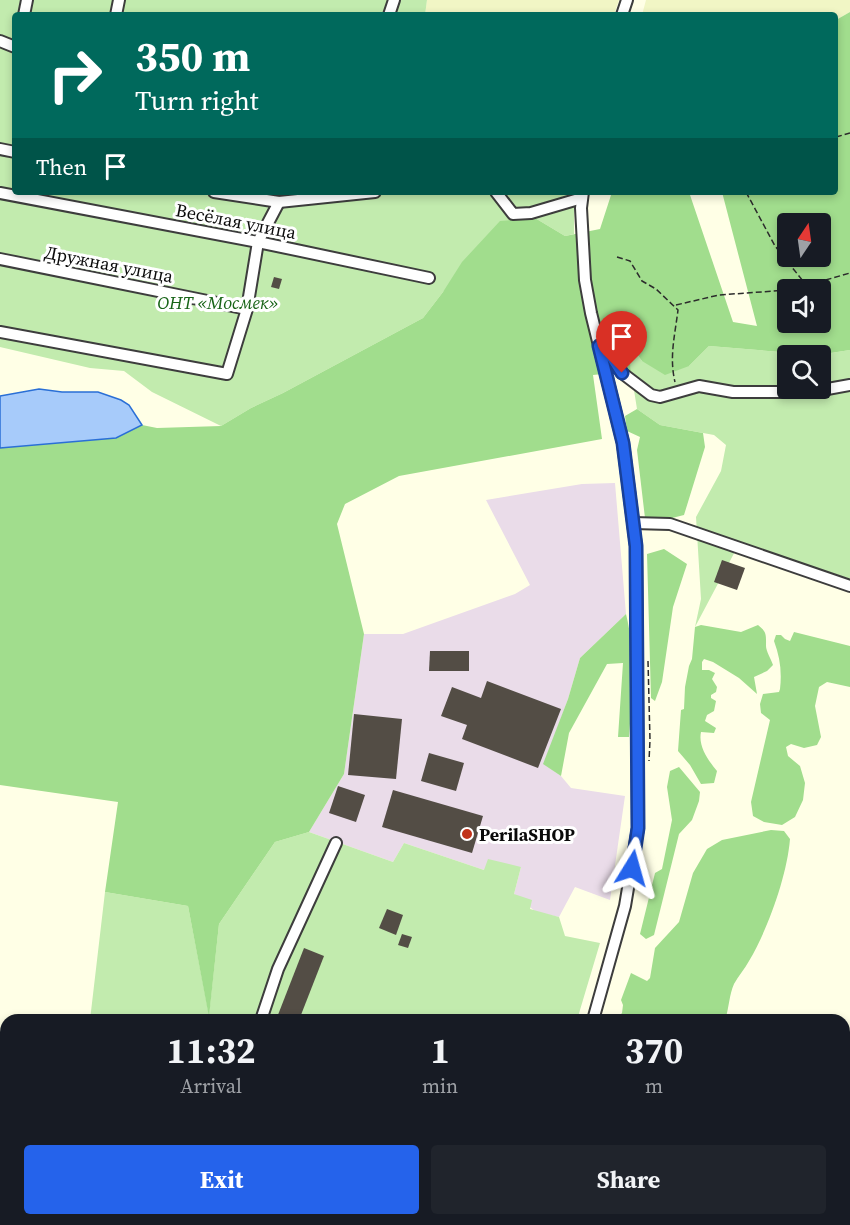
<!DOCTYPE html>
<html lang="en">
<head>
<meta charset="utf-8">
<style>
	body { margin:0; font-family:"Source Serif 4",serif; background:#20242c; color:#f1f3f6; height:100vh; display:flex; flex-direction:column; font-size:22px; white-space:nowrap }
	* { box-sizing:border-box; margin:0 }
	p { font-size:20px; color:#9ea1a6 }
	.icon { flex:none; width:33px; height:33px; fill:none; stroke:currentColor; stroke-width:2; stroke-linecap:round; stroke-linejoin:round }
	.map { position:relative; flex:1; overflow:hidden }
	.details { position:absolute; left:0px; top:1014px; width:850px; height:212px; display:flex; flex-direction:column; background:#171b24; border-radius:18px 18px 0 0; box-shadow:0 3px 9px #0003 }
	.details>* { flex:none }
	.hud { position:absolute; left:12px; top:12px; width:826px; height:183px; border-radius:6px; box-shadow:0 3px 9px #0003; background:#00695c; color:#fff; overflow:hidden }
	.needle { width:39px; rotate:13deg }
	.controls { position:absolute; left:777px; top:213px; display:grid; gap:12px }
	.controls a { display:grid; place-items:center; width:54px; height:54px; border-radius:6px; background:#171b24; box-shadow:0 3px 9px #0003; font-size:30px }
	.pin { position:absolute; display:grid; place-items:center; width:51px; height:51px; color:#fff; margin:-62px -26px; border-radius:50% 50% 50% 0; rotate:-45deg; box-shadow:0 0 6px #0007 }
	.pin .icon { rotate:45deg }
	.me { position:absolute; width:66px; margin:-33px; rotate:8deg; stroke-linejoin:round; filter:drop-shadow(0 0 4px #0008) }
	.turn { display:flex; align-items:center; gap:21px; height:126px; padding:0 24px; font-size:27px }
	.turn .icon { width:78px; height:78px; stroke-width:2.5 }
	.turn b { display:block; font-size:42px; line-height:51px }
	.then { display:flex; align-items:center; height:57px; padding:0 24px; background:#0003; gap:12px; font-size:22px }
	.eta { display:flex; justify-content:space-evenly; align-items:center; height:102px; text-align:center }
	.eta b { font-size:36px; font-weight:700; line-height:42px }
	.primary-button { display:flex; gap:12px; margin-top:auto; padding:12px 24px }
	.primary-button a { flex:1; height:69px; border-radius:6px; background:#2563eb; color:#fff; font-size:24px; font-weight:700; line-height:69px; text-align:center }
	.primary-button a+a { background:#20242c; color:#f1f3f6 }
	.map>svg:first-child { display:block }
</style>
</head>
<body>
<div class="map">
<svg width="850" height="1225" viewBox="0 0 850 1225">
	<rect width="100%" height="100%" fill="#ffffe6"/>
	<polygon fill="#eadce9" points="615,483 626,614 580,658 568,699 544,764 561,776 571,788 625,796 610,900 575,887 559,917 536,912 514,894 521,867 484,870 404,843 393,862 309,832 344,774 364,634 403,634 515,594 530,585 486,500 582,484"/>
	<g fill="#f1f6c5">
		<polygon points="427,0 619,0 614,15 425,15"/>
		<polygon points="646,0 850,0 850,12 836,20 836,15 642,15"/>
	</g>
	<g fill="#c2ebae" fill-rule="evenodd">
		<polygon points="0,0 427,0 425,15 15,15 15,192 574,192 574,234 565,236 535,218 443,292 423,318 283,393 251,408 221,426 152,392 124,371 90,368 0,347"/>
		<path d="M626 340 642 361 689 366 709 346 818 355 850 350V579L740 542 695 627 701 599 696 517 721 471 726 445 714 435 660 425 637 409ZM788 356H820V388H788Z"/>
		<polygon points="309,832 393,862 404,843 484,870 488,859 521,867 514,894 532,900 530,909 559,917 565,936 600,943 577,1020 90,1020 105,892 188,906 209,1015 219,924 275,842"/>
	</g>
	<g fill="#a1dd8d" fill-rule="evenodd">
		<path d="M850 12V350L818 355 709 346 689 366 665 375 642 361 627 341 631 371 593 375 602 439 399 476 345 504 337 524 364 634 344 774 309 832 275 842 219 924 209 1017 188 906 105 892 118 802 0 785V448L116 438 142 425 157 428 221 426 251 408 283 393 423 318 443 292 462 262 500 221 535 218 565 236 600 229 612 192H689L733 322 757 326 722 192H836V20ZM788 224H820V256H788ZM788 290H820V322H788Z"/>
		<polygon points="637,409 660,425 703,433 705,447 684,515 668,519 645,518 637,450 640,437 627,431 625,416"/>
		<polygon points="664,549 687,564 673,607 662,682 655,701 651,698 647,554"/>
		<path d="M626 614C636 654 632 697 629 737H618L623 663 607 664 569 733 561 776 543 764 568 699 580 658Z"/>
		<path d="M701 625 741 632 758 625C767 632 766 635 766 646 766 651 771 659 773 665L767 671 754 677 757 694 739 678 713 662 704 659 702 662V670H709L715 673 712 679 717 687 716 692 711 695V698L716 701 714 711 707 715 705 721 716 728 714 733 701 732C698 746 708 760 717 771L714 783 701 784 690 765 678 751 681 710 684 709 685 687 689 666 692 659 695 627Z"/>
		<path d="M794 632 850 646V687L827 682 819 687 815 706 821 737 817 745 804 748 791 744 786 747 788 756 800 766 805 783 803 800 795 817 782 825 764 822 753 816 751 802 770 720 761 713 760 704 763 694 779 692 780 689C782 672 780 657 774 641L776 635H781L785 639 790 641Z"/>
		<polygon points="679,767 700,792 699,801 692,820 679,834 654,935 646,939 640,934 655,873 662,869 672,820 667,787 670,771"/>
		<path d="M771 830 784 831 790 839C787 876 768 929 749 961 745 969 738 976 734 984 729 995 729 1009 725 1020H616L622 1013 623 1005 621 1000 631 973 647 981 650 978 655 948 679 922 693 873 707 849 722 840Z"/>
		<polygon points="637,1220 793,1220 798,1225 662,1225"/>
	</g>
	<polygon fill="#a7cbfa" stroke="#2a6fd6" stroke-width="1.5" points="39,389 62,392 98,392 121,400 129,405 142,425 116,438 0,448 0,396"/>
	<g fill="#534d45">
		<polygon points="274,277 282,279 279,289 271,287"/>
		<polygon points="722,560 745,568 737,590 714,582"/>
		<polygon points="430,651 469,651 469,671 429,671"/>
		<polygon points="487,681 561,709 538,768 462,739 467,725 441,716 452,687 481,698"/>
		<polygon points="354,714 402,719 396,779 348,775"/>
		<polygon points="429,753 464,763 456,791 421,781"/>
		<polygon points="338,786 365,795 356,822 329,813"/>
		<polygon points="393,790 483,816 472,853 382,827"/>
		<polygon points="387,909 403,915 396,935 379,928"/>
		<polygon points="402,934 412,937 408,948 398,945"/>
		<polygon points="304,948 324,956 299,1020 276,1020"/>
		<polygon points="0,1159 6,1160 4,1181 0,1180"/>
		<polygon points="191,1220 238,1220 248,1222 248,1225 212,1225"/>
		<polygon points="578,1220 605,1220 603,1225"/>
	</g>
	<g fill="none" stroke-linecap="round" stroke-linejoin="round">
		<g stroke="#3d3d3d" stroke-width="14">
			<g id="minor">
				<polyline points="24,15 27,0"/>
				<polyline points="116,15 119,0"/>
				<polyline points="389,15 394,0"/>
				<polyline points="622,15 627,0"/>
				<polyline points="0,41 15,47"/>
				<polyline points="0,149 15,152"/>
				<polyline points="214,192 279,202 375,192"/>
				<polyline points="496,192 513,214 531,213 582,198"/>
				<polyline points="583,192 581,208 585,280 591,313 623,443 636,546 638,828 625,906 593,1020"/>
				<polyline points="0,193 258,242 429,278"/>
				<polyline points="0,259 247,309"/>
				<polyline points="0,332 227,374 247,309 258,242 279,202"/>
				<polyline points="599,346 609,353 622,373 651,395 660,397 699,386 733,392 811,392 850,385"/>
				<polyline points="633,523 670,524 850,586"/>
				<polyline points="261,1020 278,969 336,843"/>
				<polyline points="537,1225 538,1220"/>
			</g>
		</g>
		<g stroke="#1b1b1b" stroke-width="16">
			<g id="major">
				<polyline points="0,1138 6,1139"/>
				<polyline points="382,1220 407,1225"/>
			</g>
		</g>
		<g stroke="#2c2c2c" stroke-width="1.5" stroke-dasharray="6 3" stroke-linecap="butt">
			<polyline points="836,137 850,133"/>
			<polyline points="746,192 775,246 807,286"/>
			<path d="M617 257 630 261 642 281 656 289 678 310C675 335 669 357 675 382"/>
			<polyline points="791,290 850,273"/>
			<polyline points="676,305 719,295 788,290"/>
			<polyline points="648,661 650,740 649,761"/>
			<polyline points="0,1209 6,1210"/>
			<polyline points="49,1220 75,1225"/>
		</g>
		<use href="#minor" stroke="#fff" stroke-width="10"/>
		<use href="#major" stroke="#fff756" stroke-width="14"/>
	</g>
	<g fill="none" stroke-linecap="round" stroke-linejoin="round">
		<g stroke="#184099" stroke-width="15">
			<polyline id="route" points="622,373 609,353 599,346 623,443 636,546 638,828 632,868"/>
		</g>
		<use href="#route" stroke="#2563eb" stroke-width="10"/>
	</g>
	<circle fill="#c1331a" stroke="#fff" stroke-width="2" cx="467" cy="834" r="6"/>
	<g text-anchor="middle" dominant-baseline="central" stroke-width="6" stroke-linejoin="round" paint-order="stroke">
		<g font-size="18" fill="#0a0a0a" stroke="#fff">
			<text transform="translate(236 221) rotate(11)">Весёлая улица</text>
			<text transform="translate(109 264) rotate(11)">Дружная улица</text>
		</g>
		<g font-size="18" font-style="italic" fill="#186417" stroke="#fff">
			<text x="218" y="302">ОНТ «Мосмек»</text>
		</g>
		<g font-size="18" font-weight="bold" fill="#0a0a0a" stroke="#fff" text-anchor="start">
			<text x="479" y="834">PerilaSHOP</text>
		</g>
	</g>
</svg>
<div class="controls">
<a><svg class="needle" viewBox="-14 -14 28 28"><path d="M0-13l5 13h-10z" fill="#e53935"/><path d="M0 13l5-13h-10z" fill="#9ea1a6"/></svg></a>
<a><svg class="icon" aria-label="sound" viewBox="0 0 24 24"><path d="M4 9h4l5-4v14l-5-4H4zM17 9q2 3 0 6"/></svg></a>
<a><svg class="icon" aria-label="search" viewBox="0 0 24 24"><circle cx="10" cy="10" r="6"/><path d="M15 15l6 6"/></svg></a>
</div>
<div class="pin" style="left:622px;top:373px;background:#d93025"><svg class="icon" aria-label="arrive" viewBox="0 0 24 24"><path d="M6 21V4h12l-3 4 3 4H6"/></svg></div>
<svg class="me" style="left:632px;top:868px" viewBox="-20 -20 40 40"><path d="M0-17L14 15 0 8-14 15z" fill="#2563eb" stroke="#fff" stroke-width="4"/></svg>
<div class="hud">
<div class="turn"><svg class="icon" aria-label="right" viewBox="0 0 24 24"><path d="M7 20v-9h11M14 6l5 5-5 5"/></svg><div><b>350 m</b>Turn right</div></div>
<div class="then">Then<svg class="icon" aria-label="arrive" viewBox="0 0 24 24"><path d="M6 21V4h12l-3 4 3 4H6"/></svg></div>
</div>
<section class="details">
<div class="eta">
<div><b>11:32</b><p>Arrival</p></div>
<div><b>1</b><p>min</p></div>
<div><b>370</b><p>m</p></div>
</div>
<div class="primary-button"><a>Exit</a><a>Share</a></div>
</section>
</div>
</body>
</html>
